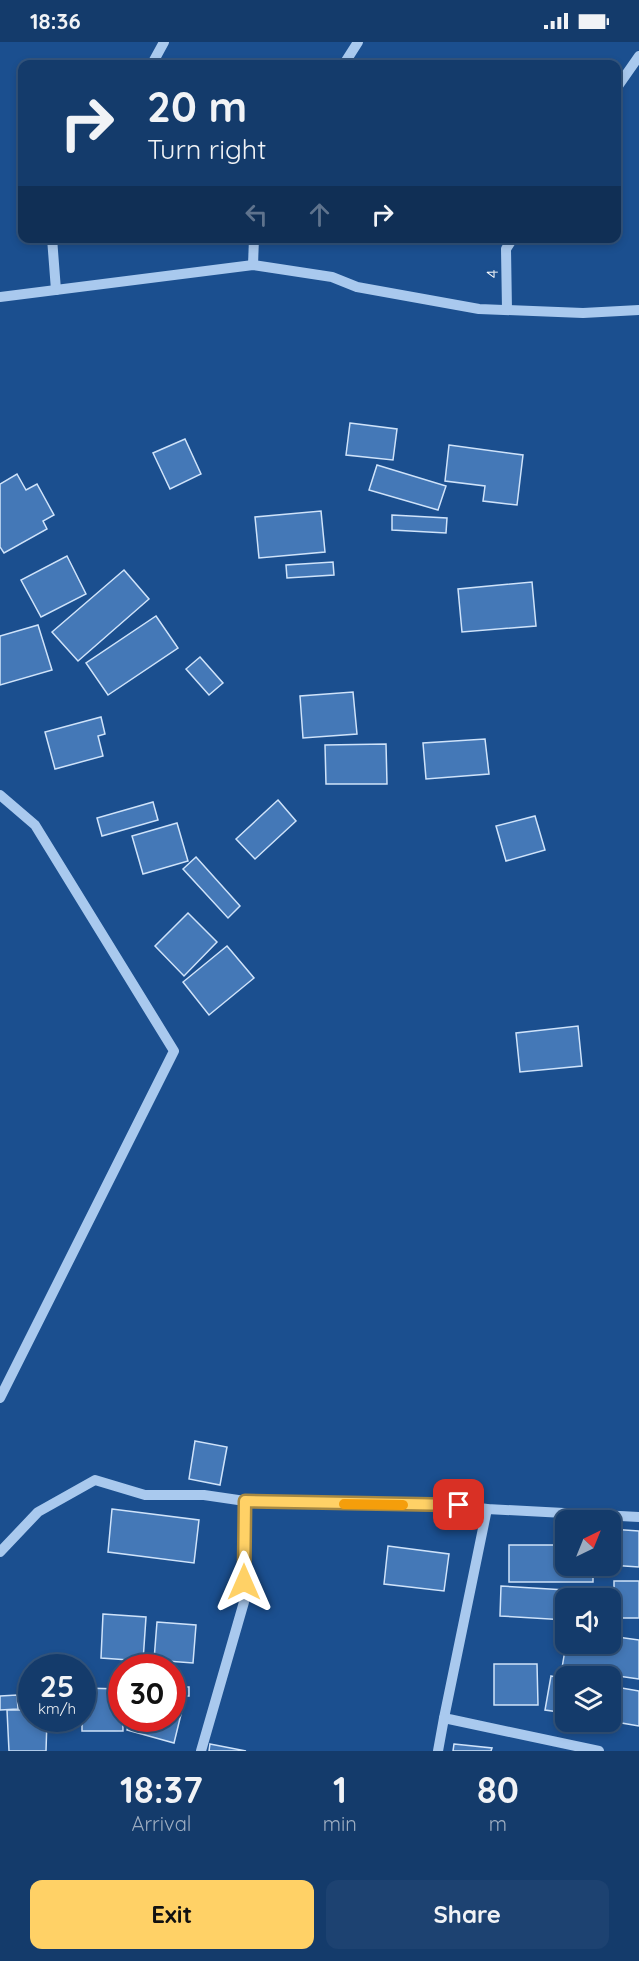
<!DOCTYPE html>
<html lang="en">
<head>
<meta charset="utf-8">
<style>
	body { margin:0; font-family:Quicksand,sans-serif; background:#1d4271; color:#f1f3f6; height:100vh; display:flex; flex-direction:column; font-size:22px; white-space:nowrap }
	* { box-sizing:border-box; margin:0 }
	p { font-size:20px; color:#9dadc1 }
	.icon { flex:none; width:33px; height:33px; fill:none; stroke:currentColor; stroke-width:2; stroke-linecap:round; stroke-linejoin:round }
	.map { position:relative; height:1709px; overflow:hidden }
	.drawer { display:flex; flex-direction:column; background:#143b6b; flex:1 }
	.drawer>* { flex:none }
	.top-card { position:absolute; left:18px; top:18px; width:603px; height:183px; border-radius:12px; box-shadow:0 3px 9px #0003,0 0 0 2px #33557e; background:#143b6b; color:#f1f3f6; overflow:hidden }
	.needle { width:39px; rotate:43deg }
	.buttons { position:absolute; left:555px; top:1468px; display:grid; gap:12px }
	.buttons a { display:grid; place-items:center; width:66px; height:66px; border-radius:12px; background:#143b6b; box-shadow:0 3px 9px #0003,0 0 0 2px #33557e; font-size:30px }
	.speed { position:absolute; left:18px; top:1612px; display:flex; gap:12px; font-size:30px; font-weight:700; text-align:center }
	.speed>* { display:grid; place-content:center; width:78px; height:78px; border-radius:50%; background:#143b6b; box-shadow:0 3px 9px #0003,0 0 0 2px #33557e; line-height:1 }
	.speed small { font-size:15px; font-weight:400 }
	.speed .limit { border:9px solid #d22; background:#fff; color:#111 }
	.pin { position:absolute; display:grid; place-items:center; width:51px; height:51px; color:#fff; margin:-26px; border-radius:12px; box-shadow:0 3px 9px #0006 }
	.me { position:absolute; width:66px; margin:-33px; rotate:0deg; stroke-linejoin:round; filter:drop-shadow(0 0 4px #0008) }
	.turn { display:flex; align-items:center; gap:21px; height:126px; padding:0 30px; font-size:27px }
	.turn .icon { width:78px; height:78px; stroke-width:2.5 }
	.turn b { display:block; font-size:42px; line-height:51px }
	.lanes { display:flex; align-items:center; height:57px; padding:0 30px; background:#0003; justify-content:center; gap:30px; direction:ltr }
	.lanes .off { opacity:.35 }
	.eta { display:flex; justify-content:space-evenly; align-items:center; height:102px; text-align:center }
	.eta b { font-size:36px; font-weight:700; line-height:42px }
	.cta { display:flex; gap:12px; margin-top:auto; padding:12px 30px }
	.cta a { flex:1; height:69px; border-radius:12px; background:#ffd166; color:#111; font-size:24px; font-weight:700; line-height:69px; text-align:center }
	.cta a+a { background:#1d4271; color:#f1f3f6 }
	.status { display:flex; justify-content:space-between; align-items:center; height:42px; padding:0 30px; background:#143b6b; direction:ltr }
	.status svg { height:16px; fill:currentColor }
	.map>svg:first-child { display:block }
</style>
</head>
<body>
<div class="status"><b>18:36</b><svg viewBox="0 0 49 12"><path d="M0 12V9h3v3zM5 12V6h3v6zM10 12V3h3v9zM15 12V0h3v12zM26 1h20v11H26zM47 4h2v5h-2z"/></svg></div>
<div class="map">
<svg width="639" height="1709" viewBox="0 0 639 1709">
	<rect width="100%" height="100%" fill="#1b4f8f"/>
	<g fill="#4478b7" stroke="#cfe3fa" stroke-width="1.5">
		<polygon points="350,381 397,387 393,418 346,413"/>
		<polygon points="185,397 201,432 170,447 153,411"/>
		<polygon points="449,403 523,413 517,463 483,459 485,444 445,439"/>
		<polygon points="377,423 446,444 438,468 369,448"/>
		<polygon points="17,432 26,448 37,442 54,473 43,479 47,487 4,511 0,505 0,442"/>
		<polygon points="321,469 325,510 259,516 255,475"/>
		<polygon points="392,473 447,476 446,491 392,488"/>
		<polygon points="67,514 86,552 41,575 21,538"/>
		<polygon points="333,520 334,533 287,536 286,523"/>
		<polygon points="124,528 149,557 78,619 52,590"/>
		<polygon points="532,540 536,584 462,590 458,547"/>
		<polygon points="156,574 178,606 108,653 86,621"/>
		<polygon points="38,583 52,628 0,643 0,594"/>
		<polygon points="200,615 223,641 209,653 186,627"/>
		<polygon points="353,650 357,692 303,696 300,654"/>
		<polygon points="101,675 105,692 98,694 103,714 55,727 45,690"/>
		<polygon points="485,697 489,732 426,737 423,701"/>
		<polygon points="386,702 387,742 326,742 325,703"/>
		<polygon points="278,758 296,779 255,817 236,797"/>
		<polygon points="153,760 158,778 102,794 97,776"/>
		<polygon points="535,774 545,808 506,819 496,784"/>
		<polygon points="177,781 188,819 143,832 132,794"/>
		<polygon points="196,815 240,864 228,876 183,827"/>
		<polygon points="188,871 217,900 184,934 155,904"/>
		<polygon points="227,904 254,936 209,973 183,940"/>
		<polygon points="578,984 582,1024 520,1030 516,991"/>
		<polygon points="195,1399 227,1405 220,1443 189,1437"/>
		<polygon points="112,1467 199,1478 194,1521 108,1510"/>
		<polygon points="610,1487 639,1489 639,1525 610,1523"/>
		<polygon points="509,1503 566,1503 566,1524 593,1524 593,1540 509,1540"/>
		<polygon points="388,1504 449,1512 444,1549 384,1542"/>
		<rect x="614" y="1539" width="25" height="37"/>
		<polygon points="501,1544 582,1549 582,1557 566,1557 566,1578 500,1574"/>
		<polygon points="103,1572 146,1575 143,1619 101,1616"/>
		<polygon points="157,1580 196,1583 193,1621 154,1618"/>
		<polygon points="610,1594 639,1598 639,1637 562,1626 566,1602 610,1602"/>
		<polygon points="494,1622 537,1622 538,1663 494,1663"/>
		<polygon points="551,1634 566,1637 566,1671 545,1668"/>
		<polygon points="610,1644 639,1649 639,1684 610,1679"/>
		<rect x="177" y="1645" width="12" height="9"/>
		<polygon points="82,1646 122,1647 123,1689 82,1689"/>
		<polygon points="17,1653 18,1667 0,1668 0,1654"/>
		<polygon points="172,1661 183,1664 174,1701 127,1688 130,1677 172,1677"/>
		<polygon points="7,1668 32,1668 32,1677 47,1677 46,1709 9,1709"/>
		<polygon points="210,1702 246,1709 209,1709"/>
		<polygon points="454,1702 492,1706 491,1709 453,1709"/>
	</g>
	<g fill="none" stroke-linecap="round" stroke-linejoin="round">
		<g stroke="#a9c9ee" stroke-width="10">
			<polyline points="152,22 164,0"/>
			<polyline points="344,22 358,0"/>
			<polyline points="616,47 639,14"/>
			<polyline points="52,196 56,248"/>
			<polyline points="253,223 254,196"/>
			<polyline points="0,255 253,223 332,235 357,245 479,267 583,271 639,268"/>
			<polyline points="507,268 506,207 513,196"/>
			<polyline points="0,753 35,783 174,1009 0,1356"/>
			<polyline points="487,1467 444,1676 599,1709"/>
			<polyline points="0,1510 38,1470 95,1438 145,1453 204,1453 245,1459 459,1463 487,1467 639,1475"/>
			<polyline points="201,1709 244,1560 245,1459"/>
			<polyline points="438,1709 444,1676"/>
		</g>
	</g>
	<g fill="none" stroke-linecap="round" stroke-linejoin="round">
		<g stroke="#a68842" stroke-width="15">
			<polyline id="route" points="244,1540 245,1459 459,1463"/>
		</g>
		<use href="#route" stroke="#ffd166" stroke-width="10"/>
		<polyline stroke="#f59e0b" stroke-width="10" points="344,1462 403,1463"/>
	</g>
	<g text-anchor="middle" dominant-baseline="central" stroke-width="4.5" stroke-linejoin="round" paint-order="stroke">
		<g font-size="16" fill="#fff" stroke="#1b4f8f">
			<text transform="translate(492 232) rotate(-91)">4</text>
		</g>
	</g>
</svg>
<div class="buttons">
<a><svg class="needle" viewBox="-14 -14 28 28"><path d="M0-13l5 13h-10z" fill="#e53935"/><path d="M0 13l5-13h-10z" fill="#9dadc1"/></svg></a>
<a><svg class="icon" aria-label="sound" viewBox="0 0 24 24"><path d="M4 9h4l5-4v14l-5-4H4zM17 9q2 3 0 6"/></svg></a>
<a><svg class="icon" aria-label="layers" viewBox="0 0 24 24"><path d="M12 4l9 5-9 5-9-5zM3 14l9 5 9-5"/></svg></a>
</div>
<div class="speed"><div>25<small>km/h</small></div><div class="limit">30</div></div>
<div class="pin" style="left:459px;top:1463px;background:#d93025"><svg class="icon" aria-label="arrive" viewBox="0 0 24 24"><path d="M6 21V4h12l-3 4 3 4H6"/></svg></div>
<svg class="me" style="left:244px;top:1540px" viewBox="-20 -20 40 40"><path d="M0-17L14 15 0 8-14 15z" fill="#ffd166" stroke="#fff" stroke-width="4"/></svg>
<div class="top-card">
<div class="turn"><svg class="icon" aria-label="right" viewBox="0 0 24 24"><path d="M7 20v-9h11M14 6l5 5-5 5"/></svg><div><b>20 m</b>Turn right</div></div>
<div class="lanes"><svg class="icon off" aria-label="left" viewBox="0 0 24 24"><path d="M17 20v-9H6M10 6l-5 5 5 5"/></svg><svg class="icon off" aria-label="ahead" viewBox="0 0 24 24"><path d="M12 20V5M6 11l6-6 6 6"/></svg><svg class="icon" aria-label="right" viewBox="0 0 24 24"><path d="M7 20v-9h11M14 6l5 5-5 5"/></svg></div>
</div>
</div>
<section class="drawer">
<div class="eta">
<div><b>18:37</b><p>Arrival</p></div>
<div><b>1</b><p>min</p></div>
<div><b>80</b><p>m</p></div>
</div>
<div class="cta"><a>Exit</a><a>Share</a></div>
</section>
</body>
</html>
